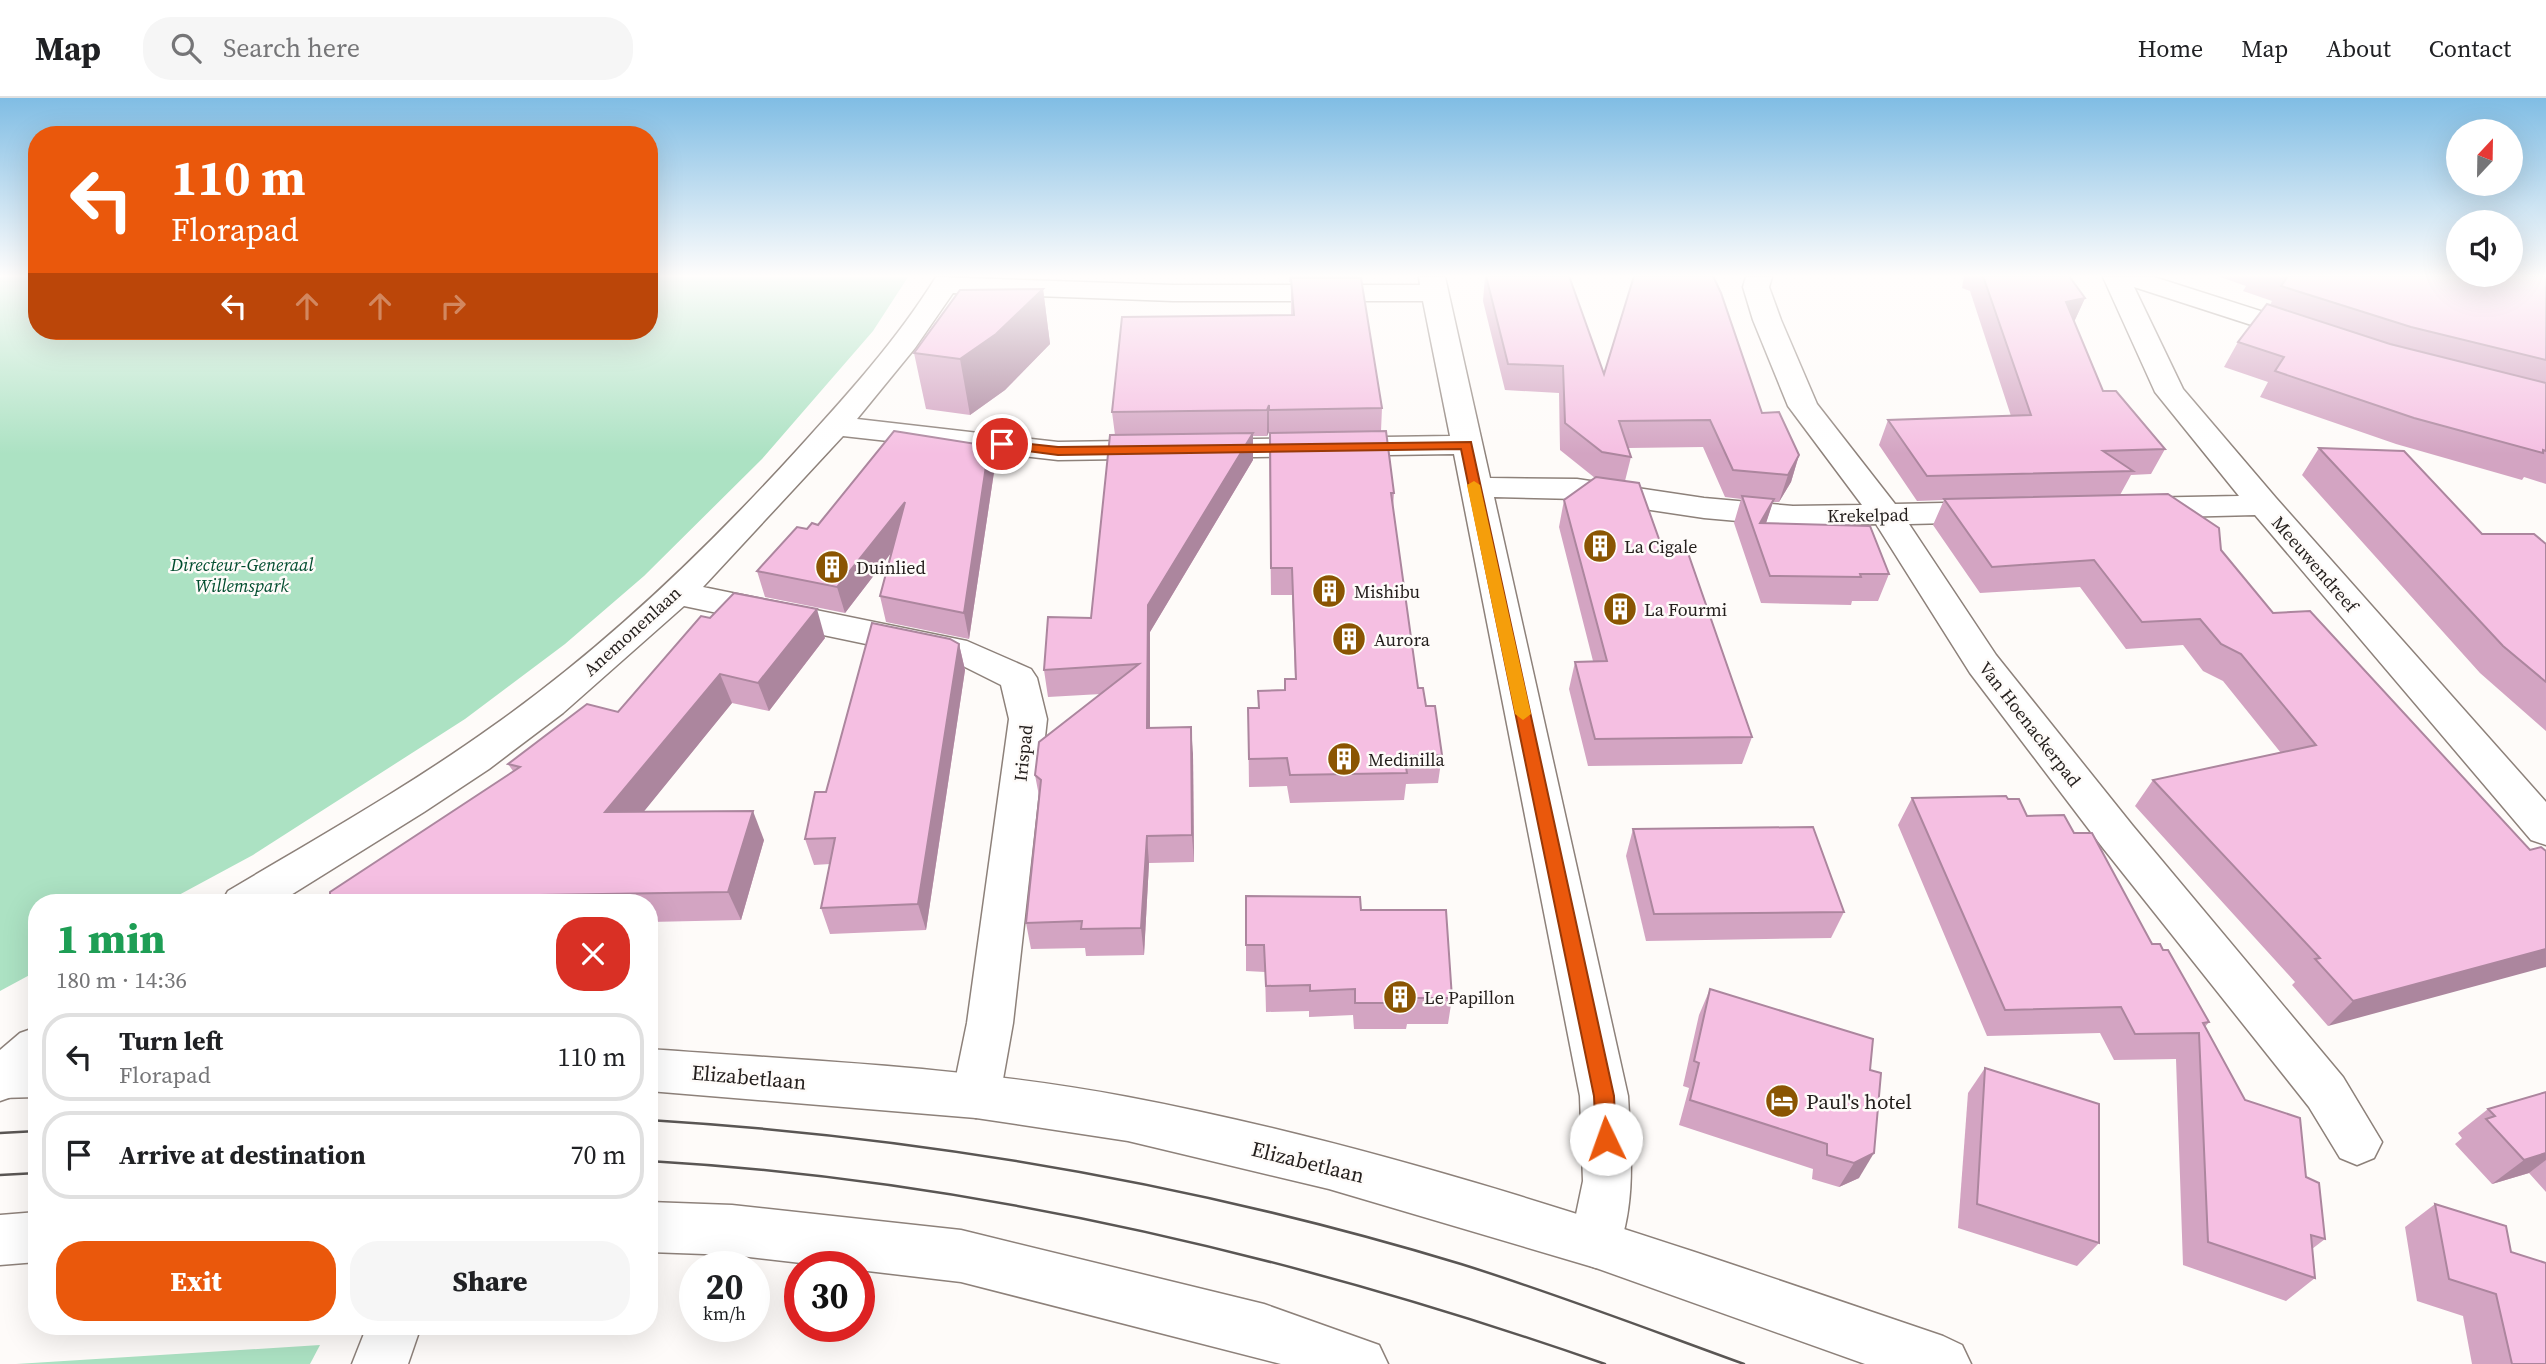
<!DOCTYPE html>
<html lang="en">
<head>
<meta charset="utf-8">
<style>
	body { margin:0; font-family:"Source Serif 4",serif; background:#f6f6f6; color:#202124; height:100vh; display:flex; flex-direction:column; font-size:26px; white-space:nowrap }
	* { box-sizing:border-box; margin:0 }
	p { font-size:23px; color:#757577 }
	.icon { flex:none; width:38px; height:38px; fill:none; stroke:currentColor; stroke-width:2; stroke-linecap:round; stroke-linejoin:round }
	.map { position:relative; flex:1; overflow:hidden }
	.sheet { position:absolute; left:28px; top:796px; width:630px; height:441px; display:flex; flex-direction:column; background:#fff; border-radius:28px; box-shadow:0 7px 28px #0002 }
	.sheet>* { flex:none }
	.guide { position:absolute; left:28px; top:28px; width:630px; height:214px; border-radius:28px; box-shadow:0 7px 28px #0002; background:#ea580c; color:#fff; overflow:hidden }
	.needle { width:46px; rotate:22deg }
	.buttons { position:absolute; left:2446px; top:21px; display:grid; gap:14px }
	.buttons a { display:grid; place-items:center; width:77px; height:77px; border-radius:50%; background:#fff; box-shadow:0 7px 28px #0002; font-size:35px }
	.speed { position:absolute; left:679px; top:1153px; display:flex; gap:14px; font-size:35px; font-weight:700; text-align:center }
	.speed>* { display:grid; place-content:center; width:91px; height:91px; border-radius:50%; background:#fff; box-shadow:0 7px 28px #0002; line-height:1 }
	.speed small { font-size:18px; font-weight:400 }
	.speed .limit { border:10px solid #d22; background:#fff; color:#111 }
	.pin { position:absolute; display:grid; place-items:center; width:60px; height:60px; color:#fff; margin:-30px; border:4px solid #fff; border-radius:50%; box-shadow:0 2px 7px #0007 }
	.me { position:absolute; width:77px; margin:-38px; rotate:357deg; stroke-linejoin:round; filter:drop-shadow(0 0 5px #0008) }
	.turn { display:flex; align-items:center; gap:24px; height:147px; padding:0 28px; font-size:32px }
	.turn .icon { width:91px; height:91px; stroke-width:2.5 }
	.turn b { display:block; font-size:49px; line-height:60px }
	.lanes { display:flex; align-items:center; height:66px; padding:0 28px; background:#0003; justify-content:center; gap:35px; direction:ltr }
	.lanes .off { opacity:.35 }
	.round { display:grid; place-items:center; flex:none; width:74px; height:74px; border-radius:28px; background:#f6f6f6 }
	.head { display:flex; align-items:center; justify-content:space-between; height:119px; padding:0 28px }
	h1 { font-size:42px; font-weight:800; line-height:52px; color:#1e9e55 }
	.primary-button { display:flex; gap:14px; margin-top:auto; padding:14px 28px }
	.primary-button a { flex:1; height:80px; border-radius:28px; background:#ea580c; color:#fff; font-size:28px; font-weight:800; line-height:80px; text-align:center }
	.primary-button a+a { background:#f6f6f6; color:#202124 }
	ul { padding:0; list-style:none }
	li { display:flex; align-items:center; gap:21px; height:88px; margin:0 14px 10px; padding:0 14px; border:4px solid #e0e0e0; border-radius:28px }
	li div { flex:1 }
	li b { display:block; font-size:26px }
	li em { font-style:normal }
	header { display:flex; align-items:center; gap:42px; box-sizing:border-box; height:98px; padding:0 35px; background:#fff; border-bottom:2px solid #e0e0e0 }
	header strong { font-size:33px }
	nav { display:flex; gap:38px; margin-inline-start:auto; font-size:24px }
	.search { width:490px; height:63px; background:#f6f6f6; display:flex; align-items:center; gap:18px; box-sizing:border-box; padding:0 24px; border-radius:28px; color:#757577; font-size:26px }
	.map>svg:first-child { display:block }
</style>
</head>
<body>
<header>
<strong>Map</strong>
<div class="search"><svg class="icon" aria-label="search" viewBox="0 0 24 24"><circle cx="10" cy="10" r="6"/><path d="M15 15l6 6"/></svg>Search here</div>
<nav><a>Home</a><a>Map</a><a>About</a><a>Contact</a></nav>
</header>
<div class="map">
<svg width="2546" height="1266" viewBox="0 0 2546 1266">
	<rect width="100%" height="100%" fill="#fefbf9"/>
	<g fill="#ace2c3">
		<polygon points="0,179 37,179 37,233 649,233 649,179 908,179 873,233 762,361 644,478 565,546 465,621 253,757 164,805 37,805 37,873 0,893"/>
		<polygon points="320,1247 310,1266 16,1266"/>
	</g>
	<g fill="none" stroke-linecap="round" stroke-linejoin="round">
		<g stroke="#8d817a" stroke-width="3">
			<g id="minor">
				<path d="M936 179 1173 187H1420L1419 179H1445L1490 380 1577 381 1704 400 1793 408 1862 407 1788 308 1753 222 1743 189 1746 179H1772L1769 189 1781 222 1817 306 1895 406 1992 404 2004 407 2008 414 2004 421 1992 424 1909 426 1996 557 2133 728 2343 979 2382 1044 2374 1060 2357 1067 2340 1060 2309 1009 2103 750 1970 575 1876 426 1793 428 1704 420 1577 401 1494 399 1628 998C1631 1054 1637 1110 1614 1163L1596 1170 1578 1163 1570 1145 1583 1083 1580 998 1454 356 1058 362 843 338 703 489 967 543 1031 571 1037 580 1047 621 1013 925 1000 998 993 1013 976 1020 959 1013 952 998 967 925 1009 621 1001 587 957 565 684 508 563 615 489 671 424 714 278 805H221L228 793C317 740 408 689 493 628 605 549 705 453 797 352 847 297 897 242 936 179ZM953 195 1173 203H1423L1450 338 1058 344 857 321 915 250Z"/>
				<polygon points="2103,179 2154,179 2317,231 2321,237 2317,243 2307,245 2134,189 2183,291 2276,400 2546,704 2546,747 2531,742 2255,417 2136,420 2124,417 2120,410 2124,403 2136,400 2239,398 2155,294"/>
				<polygon points="37,929 37,979 17,997 0,1003 0,952 20,935"/>
				<polygon points="367,1228 421,1228 408,1266 352,1266"/>
			</g>
		</g>
		<g stroke="#8d817a" stroke-width="3">
			<g id="major">
				<path d="M649 951C809 963 971 969 1128 999 1407 1052 1675 1147 1943 1238L1962 1247 1971 1266H1865L1596 1170 1329 1091 1128 1043 976 1020 649 993Z"/>
				<polygon points="37,957 37,999 0,1000 0,958"/>
				<polygon points="649,1104 732,1107 961,1132 1264,1206 1379,1247 1388,1266 1281,1266 961,1184 859,1172 859,1169 836,1169 732,1157 649,1154"/>
				<polygon points="37,1114 37,1164 0,1167 0,1117"/>
			</g>
		</g>
		<use href="#minor" fill="#fff" fill-rule="evenodd"/>
		<use href="#major" fill="#fff" fill-rule="evenodd"/>
		<g stroke="#5a5654" stroke-width="2.5">
			<path d="M649 1022C924 1039 1197 1086 1461 1166 1557 1196 1650 1232 1744 1266"/>
			<polyline points="0,1035 37,1033"/>
			<path d="M649 1063C977 1082 1296 1158 1605 1266"/>
			<polyline points="0,1077 37,1075"/>
		</g>
	</g>
	<g fill="#d3a4c2">
		<polygon points="1289,178 1357,178 1382,310 1381,333 1394,395 1393,410 1418,590 1426,608 1442,657 1438,685 1406,686 1404,702 1290,705 1287,688 1249,689 1248,610 1258,610 1258,593 1285,592 1295,581 1292,497 1271,497 1269,334 1267,338 1253,338 1253,362 1150,534 1150,630 1193,656 1194,764 1149,765 1144,857 1086,858 1085,850 1031,851 1026,825 1039,698 1035,677 1101,596 1048,599 1044,572 1091,520 1115,337 1112,314 1291,217 1291,184 1289,184"/>
		<polygon points="1485,178 1604,276 1762,315 1799,357 1791,384 1779,404 1773,404 1766,425 1889,476 1878,503 1852,503 1851,507 1761,505 1734,425 1741,401 1725,399 1703,349 1628,350 1631,359 1625,383 1664,455 1752,639 1742,666 1588,668 1569,591 1575,564 1593,563 1559,429 1564,402 1595,380 1560,352 1559,295 1505,292 1483,203"/>
		<polygon points="1964,178 2069,178 2085,200 2074,224 2103,293 2165,351 2151,376 2131,377 2120,397 2221,452 2273,515 2530,752 2328,928 2292,887 2295,884 2135,708 2153,682 2281,655 2223,583 2203,573 2183,547 2126,551 2080,489 1980,495 1933,427 1944,402 1917,403 1879,347 1888,322 2011,318 1970,193 1962,190"/>
		<polygon points="2217,178 2546,178 2546,386 2524,379 2522,382 2396,346 2260,299 2268,284 2224,269 2238,244 2270,207 2272,203 2243,193 2246,188"/>
		<polygon points="1043,191 1050,246 1005,292 970,317 926,311 914,255"/>
		<polygon points="989,348 994,374 969,541 886,524 880,498 891,455 845,515 765,499 757,473 807,431"/>
		<polygon points="2319,350 2482,436 2546,446 2546,633 2480,575 2302,377"/>
		<polygon points="701,518 825,540 769,613 732,605 643,714 764,742 741,822 649,824 649,805 333,805 330,801 513,673 508,666 618,614"/>
		<polygon points="959,546 965,572 926,832 830,836 821,810 830,766 814,767 805,741 826,694"/>
		<polygon points="1912,700 2008,701 2027,718 2074,735 2209,924 2205,929 2245,1002 2306,1079 2325,1141 2312,1151 2315,1180 2286,1203 2183,1167 2176,961 2114,962 2100,935 1987,938 1898,727"/>
		<polygon points="1633,731 1844,814 1831,840 1646,843 1626,758"/>
		<polygon points="1361,812 1452,900 1448,926 1407,926 1406,931 1354,931 1353,917 1309,919 1309,913 1266,914 1265,874 1246,873 1246,847"/>
		<polygon points="1710,891 1873,941 1859,1080 1839,1089 1812,1081 1813,1071 1679,1027 1689,990 1683,988 1699,917"/>
		<polygon points="1985,970 2099,1145 2077,1168 1958,1130 1968,995"/>
		<polygon points="2546,994 2546,1094 2529,1075 2492,1086 2455,1046 2462,1040 2458,1035 2488,1011"/>
		<polygon points="2435,1106 2511,1154 2546,1266 2472,1266 2463,1218 2417,1203 2405,1129"/>
	</g>
	<g fill="#ac869e">
		<polygon points="1043,191 1050,246 1005,292 970,317 960,261"/>
		<polygon points="2085,200 2074,224 2066,204"/>
		<polygon points="1269,307 1269,334 1267,338 1267,312"/>
		<polygon points="1253,335 1253,362 1150,534 1150,657 1147,630 1148,507"/>
		<polygon points="989,348 994,374 969,541 964,515"/>
		<polygon points="1799,357 1791,384 1779,404 1788,377"/>
		<polygon points="1774,401 1765,428 1760,425"/>
		<polygon points="905,404 911,429 845,515 837,489"/>
		<polygon points="817,511 825,540 769,613 758,585"/>
		<polygon points="959,546 965,572 926,832 918,806"/>
		<polygon points="720,576 732,605 620,743 605,714"/>
		<polygon points="1191,629 1193,656 1194,764 1192,737"/>
		<polygon points="753,713 764,742 741,822 728,794"/>
		<polygon points="1147,738 1149,765 1144,857 1141,830"/>
		<polygon points="481,798 486,805 478,804"/>
		<polygon points="2546,851 2546,869 2328,928 2353,903"/>
		<polygon points="1874,1055 1859,1080 1839,1089 1854,1065"/>
		<polygon points="2546,1055 2546,1062 2529,1075 2492,1086 2524,1062"/>
	</g>
	<g fill="#f5bfe2" stroke="#ac869e" stroke-width="2">
		<polygon points="1486,178 1569,178 1604,276 1634,178 1713,178 1721,195 1762,315 1779,314 1799,357 1788,377 1733,372 1710,322 1619,323 1631,359 1602,354 1565,325 1563,268 1508,266"/>
		<polygon points="1983,178 2069,178 2085,200 2066,204 2103,293 2116,293 2165,351 2103,353 2133,373 1927,378 1888,322 2031,317"/>
		<polygon points="2288,178 2546,178 2546,262 2411,229 2281,188"/>
		<polygon points="1291,180 1361,180 1382,310 1269,312 1269,307 1267,312 1112,314 1122,219 1294,217"/>
		<polygon points="1043,191 996,236 960,261 914,255 960,192"/>
		<polygon points="2267,206 2390,246 2546,285 2546,353 2543,352 2543,355 2414,320 2275,273 2284,259 2238,244"/>
		<polygon points="894,333 989,348 964,515 880,498 905,404 837,489 757,473 797,429 807,431 812,425 818,427"/>
		<polygon points="1386,333 1394,395 1391,395 1418,590 1423,590 1426,608 1435,608 1442,657 1404,658 1407,675 1290,677 1287,660 1249,661 1248,610 1259,610 1258,593 1285,592 1285,581 1296,581 1292,470 1271,470 1270,335"/>
		<polygon points="1253,335 1148,507 1147,630 1191,629 1192,737 1147,738 1141,830 1081,831 1082,823 1026,825 1041,682 1035,677 1039,644 1139,566 1044,572 1048,519 1091,520 1110,337"/>
		<polygon points="2319,350 2404,353 2482,436 2534,436 2546,446 2546,584 2503,548"/>
		<polygon points="1596,379 1639,385 1664,455 1688,455 1752,639 1595,641 1575,564 1607,563 1564,402"/>
		<polygon points="2168,396 2219,430 2221,452 2273,515 2310,513 2530,752 2541,749 2546,753 2546,851 2353,903 2315,861 2320,860 2153,682 2316,647 2241,556 2221,546 2200,521 2142,524 2094,462 1992,469 1944,401"/>
		<polygon points="1742,398 1774,401 1760,425 1870,428 1889,476 1860,476 1861,479 1770,478"/>
		<polygon points="734,495 817,511 758,585 720,576 605,714 753,713 728,794 481,798 478,804 330,801 330,794 520,669 508,666 587,606 618,614 701,518 710,520"/>
		<polygon points="872,525 950,541 959,546 918,806 821,810 835,740 805,741 815,694 826,694"/>
		<polygon points="2006,698 2008,701 2019,701 2027,718 2064,717 2074,735 2092,735 2152,846 2160,846 2163,852 2168,852 2209,924 2203,925 2245,1002 2300,1020 2306,1079 2319,1085 2325,1141 2311,1137 2315,1180 2208,1144 2199,935 2135,936 2121,909 2005,912 1912,700"/>
		<polygon points="1813,729 1844,814 1654,816 1633,731"/>
		<polygon points="1246,798 1360,799 1361,812 1446,812 1452,900 1409,900 1409,905 1355,905 1355,891 1310,893 1310,887 1266,888 1264,847 1246,847"/>
		<polygon points="1710,891 1873,941 1870,972 1881,975 1874,1055 1854,1065 1827,1057 1827,1046 1690,1002 1699,965 1694,963"/>
		<polygon points="1985,970 2099,1006 2099,1145 1977,1106"/>
		<polygon points="2546,994 2546,1055 2524,1062 2486,1021 2495,1018 2488,1011"/>
		<polygon points="2435,1106 2506,1128 2511,1154 2546,1165 2546,1266 2512,1266 2496,1196 2449,1181"/>
	</g>
	<linearGradient id="sky" x2="0" y2="1"><stop stop-color="#80bde4"/><stop offset="0.5" stop-color="#fffdfc"/><stop offset="1" stop-color="#fffdfc" stop-opacity="0"/></linearGradient>
	<rect width="2546" height="356" fill="url(#sky)"/>
	<polygon fill="#ea580c" stroke="#983908" stroke-width="2" points="1002,343 1058,349 1471,344 1614,998 1616,1041 1613,1048 1606,1050 1599,1048 1596,1041 1594,998 1461,351 1058,357 998,349 996,346"/>
	<polygon fill="#f59e0b" points="1474,383 1480,387 1531,616 1523,622 1515,616 1467,387"/>
	<defs>
		<g id="building-disc" transform="scale(1.75)"><circle r="9.5" fill="#8a5502" stroke="#fefbf9"/><path d="M-4-6H4V6H1V3H-1V6H-4ZM-2.5-4.3h1.7v1.8h-1.7ZM.8-4.3h1.7v1.8H.8ZM-2.5-1h1.7V.8h-1.7ZM.8-1h1.7V.8H.8Z" fill="#fff"/></g>
		<g id="hotel-disc" transform="scale(1.75)"><circle r="9.5" fill="#8a5502" stroke="#fefbf9"/><path d="M-6-4.5h1.5V1H6V5H4.5V3h-9V5H-6ZM-4 0a1.8 1.8 0 1 1 3.6 0ZM.5 0V-2.5h3Q6-2.5 6 0Z" fill="#fff"/></g>
	</defs>
	<g fill-rule="evenodd">
		<use href="#building-disc" x="1600" y="448"/>
		<use href="#building-disc" x="832" y="469"/>
		<use href="#building-disc" x="1329" y="493"/>
		<use href="#building-disc" x="1620" y="511"/>
		<use href="#building-disc" x="1349" y="541"/>
		<use href="#building-disc" x="1344" y="661"/>
		<use href="#building-disc" x="1400" y="899"/>
		<use href="#hotel-disc" x="1782" y="1003"/>
	</g>
	<g text-anchor="middle" dominant-baseline="central" stroke-width="5" stroke-linejoin="round" paint-order="stroke">
		<g font-size="18" fill="#231e1c" stroke="#fefbf9">
			<text transform="translate(1868 417) rotate(-1)">Krekelpad</text>
			<text transform="translate(2315 466) rotate(49)">Meeuwendreef</text>
			<text transform="translate(632 533) rotate(-42)">Anemonenlaan</text>
			<text transform="translate(2030 626) rotate(52)">Van Hoenackerpad</text>
			<text transform="translate(1023 655) rotate(-84)">Irispad</text>
		</g>
		<g font-size="18" fill="#231e1c" stroke="#fefbf9" text-anchor="start">
			<text x="1624" y="448">La Cigale</text>
			<text x="856" y="469">Duinlied</text>
			<text x="1354" y="493">Mishibu</text>
			<text x="1644" y="511">La Fourmi</text>
			<text x="1374" y="541">Aurora</text>
			<text x="1368" y="661">Medinilla</text>
			<text x="1424" y="899">Le Papillon</text>
		</g>
		<g font-size="18" font-style="italic" fill="#004c2e" stroke="#fefbf9">
			<text x="242" y="466">Directeur-Generaal<tspan x="242" dy="21">Willemspark</tspan></text>
		</g>
		<g font-size="21" fill="#231e1c" stroke="#fefbf9">
			<text transform="translate(749 979) rotate(5)">Elizabetlaan</text>
			<text transform="translate(1308 1064) rotate(14)">Elizabetlaan</text>
		</g>
		<g font-size="21" fill="#231e1c" stroke="#fefbf9" text-anchor="start">
			<text x="1806" y="1003">Paul's hotel</text>
		</g>
	</g>
</svg>
<div class="buttons">
<a><svg class="needle" viewBox="-14 -14 28 28"><path d="M0-13l5 13h-10z" fill="#e53935"/><path d="M0 13l5-13h-10z" fill="#757577"/></svg></a>
<a><svg class="icon" aria-label="sound" viewBox="0 0 24 24"><path d="M4 9h4l5-4v14l-5-4H4zM17 9q2 3 0 6"/></svg></a>
</div>
<div class="speed"><div>20<small>km/h</small></div><div class="limit">30</div></div>
<div class="pin" style="left:1002px;top:346px;background:#d93025"><svg class="icon" aria-label="arrive" viewBox="0 0 24 24"><path d="M6 21V4h12l-3 4 3 4H6"/></svg></div>
<svg class="me" style="left:1606px;top:1041px" viewBox="-20 -20 40 40"><circle r="19" fill="#fff"/><path d="M0-13L10 11 0 6-10 11z" fill="#ea580c"/></svg>
<div class="guide">
<div class="turn"><svg class="icon" aria-label="left" viewBox="0 0 24 24"><path d="M17 20v-9H6M10 6l-5 5 5 5"/></svg><div><b>110 m</b>Florapad</div></div>
<div class="lanes"><svg class="icon" aria-label="left" viewBox="0 0 24 24"><path d="M17 20v-9H6M10 6l-5 5 5 5"/></svg><svg class="icon off" aria-label="ahead" viewBox="0 0 24 24"><path d="M12 20V5M6 11l6-6 6 6"/></svg><svg class="icon off" aria-label="ahead" viewBox="0 0 24 24"><path d="M12 20V5M6 11l6-6 6 6"/></svg><svg class="icon off" aria-label="right" viewBox="0 0 24 24"><path d="M7 20v-9h11M14 6l5 5-5 5"/></svg></div>
</div>
<section class="sheet">
<div class="head"><div><h1>1 min</h1><p>180 m · 14:36</p></div><a class="round" style="background:#d93025;color:#fff"><svg class="icon" aria-label="close" viewBox="0 0 24 24"><path d="M6 6l12 12M18 6L6 18"/></svg></a></div>
<ul>
<li><svg class="icon" aria-label="left" viewBox="0 0 24 24"><path d="M17 20v-9H6M10 6l-5 5 5 5"/></svg><div><b>Turn left</b><p>Florapad</p></div><em>110 m</em></li>
<li><svg class="icon" aria-label="arrive" viewBox="0 0 24 24"><path d="M6 21V4h12l-3 4 3 4H6"/></svg><div><b>Arrive at destination</b></div><em>70 m</em></li>
</ul>
<div class="primary-button"><a>Exit</a><a>Share</a></div>
</section>
</div>
</body>
</html>
